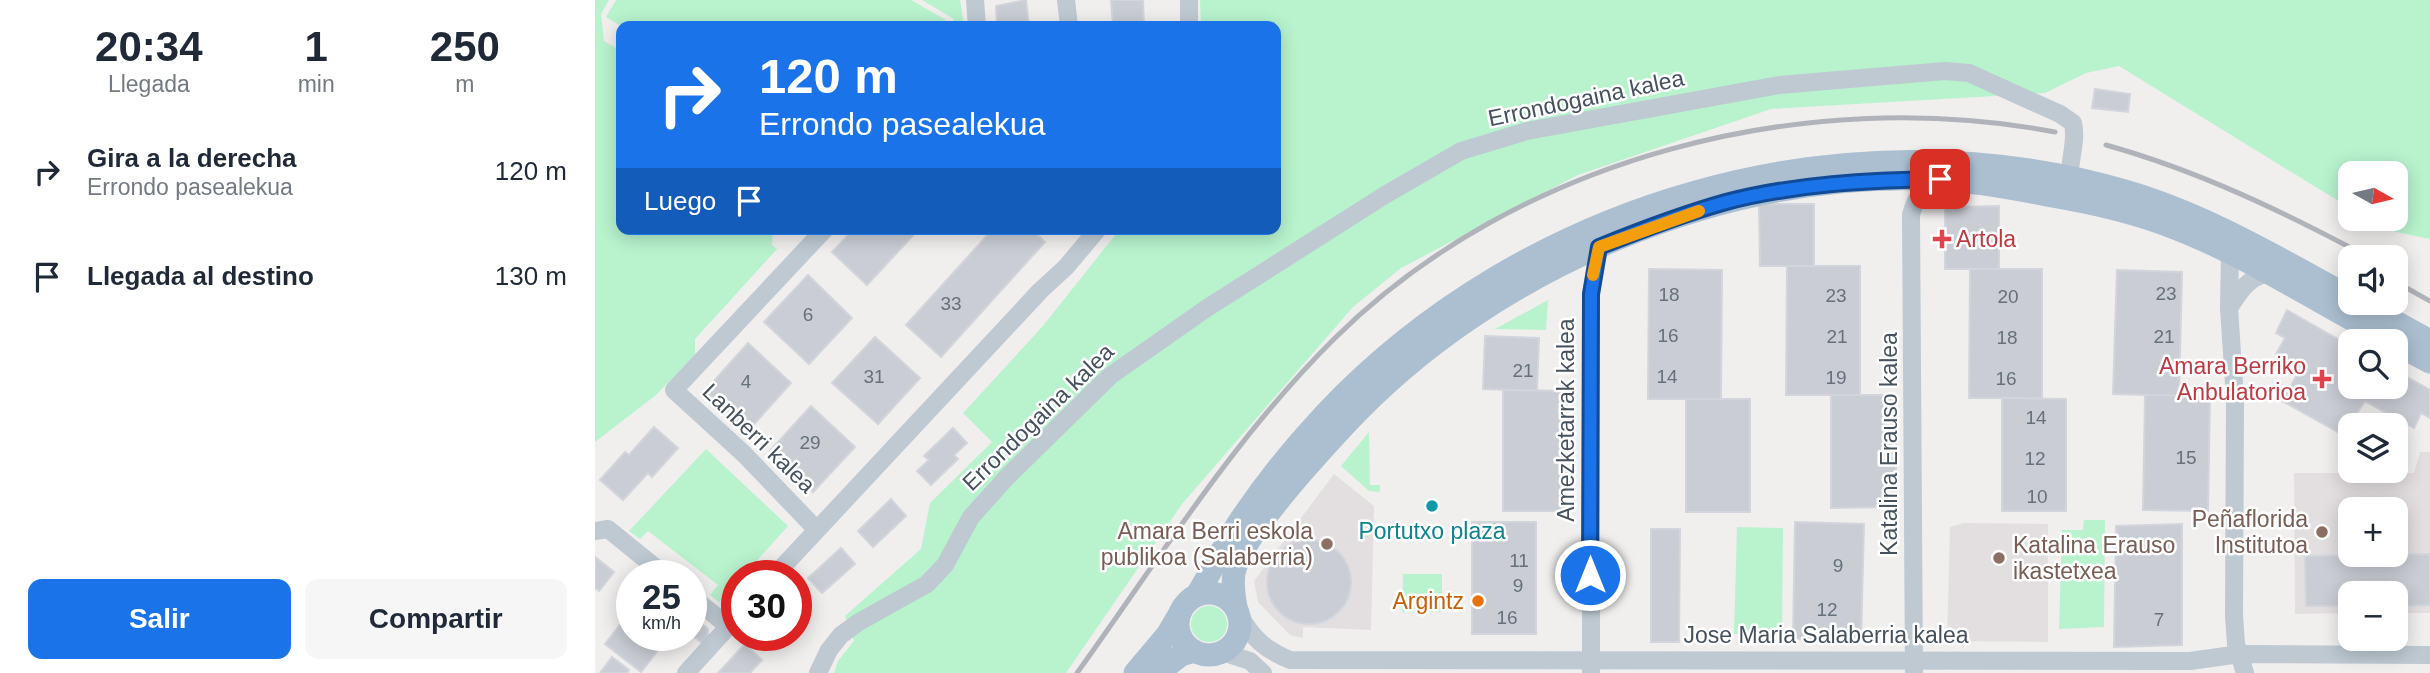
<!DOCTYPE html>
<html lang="es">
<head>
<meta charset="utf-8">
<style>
	body { margin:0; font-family:Helvetica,sans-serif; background:#f6f6f7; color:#1f2937; height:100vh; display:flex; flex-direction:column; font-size:26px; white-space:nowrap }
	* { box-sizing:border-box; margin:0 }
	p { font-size:23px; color:#747a83 }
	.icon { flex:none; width:38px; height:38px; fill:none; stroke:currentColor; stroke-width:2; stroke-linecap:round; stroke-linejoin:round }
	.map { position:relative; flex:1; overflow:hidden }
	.side { display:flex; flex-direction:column; background:#fff; width:595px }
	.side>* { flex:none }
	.hud { position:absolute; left:21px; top:21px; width:665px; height:214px; border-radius:14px; box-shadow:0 4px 18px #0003; background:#1a73e8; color:#fff; overflow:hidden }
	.needle { width:46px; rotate:98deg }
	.fabs { position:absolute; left:1743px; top:161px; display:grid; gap:14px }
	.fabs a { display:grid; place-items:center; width:70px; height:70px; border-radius:14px; background:#fff; box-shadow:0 4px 18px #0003; font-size:35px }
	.speed { position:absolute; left:21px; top:560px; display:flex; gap:14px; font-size:35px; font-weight:700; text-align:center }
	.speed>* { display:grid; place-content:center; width:91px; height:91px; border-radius:50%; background:#fff; box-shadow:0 4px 18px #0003; line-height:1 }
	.speed small { font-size:18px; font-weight:400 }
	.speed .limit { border:10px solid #d22; background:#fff; color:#111 }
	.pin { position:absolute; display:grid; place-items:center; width:60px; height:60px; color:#fff; margin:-30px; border-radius:14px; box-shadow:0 4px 10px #0006 }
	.me { position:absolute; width:77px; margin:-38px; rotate:0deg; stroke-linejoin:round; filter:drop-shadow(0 0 5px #0008) }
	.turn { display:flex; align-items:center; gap:24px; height:147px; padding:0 28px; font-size:32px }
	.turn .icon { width:91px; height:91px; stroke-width:2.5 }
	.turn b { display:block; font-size:49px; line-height:60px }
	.then { display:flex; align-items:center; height:66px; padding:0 28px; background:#0003; gap:14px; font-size:26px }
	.eta { display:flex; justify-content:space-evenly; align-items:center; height:119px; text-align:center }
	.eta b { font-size:42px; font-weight:800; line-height:49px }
	.cta { display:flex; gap:14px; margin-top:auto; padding:14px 28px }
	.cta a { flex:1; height:80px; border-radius:14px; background:#1a73e8; color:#fff; font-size:28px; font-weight:800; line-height:80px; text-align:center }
	.cta a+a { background:#f6f6f7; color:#1f2937 }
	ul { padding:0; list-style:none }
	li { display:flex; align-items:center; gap:21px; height:105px; padding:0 28px }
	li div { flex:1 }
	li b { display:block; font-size:26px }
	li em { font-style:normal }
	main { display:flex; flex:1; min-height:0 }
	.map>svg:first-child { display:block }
</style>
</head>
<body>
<main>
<section class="side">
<div class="eta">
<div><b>20:34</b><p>Llegada</p></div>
<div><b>1</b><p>min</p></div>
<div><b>250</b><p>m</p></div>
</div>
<ul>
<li><svg class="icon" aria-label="right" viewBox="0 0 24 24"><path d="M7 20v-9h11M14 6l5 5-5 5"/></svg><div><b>Gira a la derecha</b><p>Errondo pasealekua</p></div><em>120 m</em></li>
<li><svg class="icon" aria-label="arrive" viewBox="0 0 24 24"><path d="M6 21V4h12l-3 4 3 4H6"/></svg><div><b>Llegada al destino</b></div><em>130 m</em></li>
</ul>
<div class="cta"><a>Salir</a><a>Compartir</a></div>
</section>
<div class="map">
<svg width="1835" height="673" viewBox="0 0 1835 673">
	<rect width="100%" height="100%" fill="#f1eeee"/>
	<g fill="#e3dfe0" fill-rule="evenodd">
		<path d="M1825 452H1835V613H1801V593H1755V613L1700 614 1699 473H1819ZM1755 509H1801V555H1755Z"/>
		<polygon points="739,474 779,506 776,630 708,627 708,638 695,635 663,602 659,581"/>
		<polygon points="1368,523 1453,524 1453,642 1352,641 1355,527"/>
	</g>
	<g fill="#b8f3ce">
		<polygon points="0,0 14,0 6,14 9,41 26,51 26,229 178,229 177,245 182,249 100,339 100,355 61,395 0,442"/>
		<polygon points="21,0 316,0 351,20 348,26 26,26 11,17"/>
		<polygon points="327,0 365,0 369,26 356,26 359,19"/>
		<polygon points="605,0 1835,0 1835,239 1792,230 1773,219 1801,219 1801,173 1755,173 1755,208 1524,66 1491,73 1450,93 1176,109 983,175 806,268 758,307 587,504 471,673 239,673 243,661 259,641 250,616 326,549 335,503 397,442 368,413 447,327 525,229 681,229 681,26 606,26"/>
		<polygon points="953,300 951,330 900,329"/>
		<polygon points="774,432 775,485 785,485 785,492 774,491 746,466"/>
		<polygon points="111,449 193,526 148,576 142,576 142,582 124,602 115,595 123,585 53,531 45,539 34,531"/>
		<polygon points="1489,520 1510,520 1509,627 1464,629 1467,530 1488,530"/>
		<polygon points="1142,527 1188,528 1187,633 1139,634"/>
		<polygon points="808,574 847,574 847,612 807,612"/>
		<circle cx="614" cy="624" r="18"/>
	</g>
	<g fill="#cacdd4" stroke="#d2d5db" stroke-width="2">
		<polygon points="431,0 434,26 402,26 401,6"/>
		<polygon points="516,0 548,0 549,26 518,26"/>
		<polygon points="1500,89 1535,94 1533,112 1497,108"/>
		<polygon points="1164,204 1219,204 1219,266 1165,266"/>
		<polygon points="1404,206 1404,269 1350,269 1350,207"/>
		<polygon points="259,229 324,229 272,285 237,252"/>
		<polygon points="398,229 436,229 450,242 346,357 311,325"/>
		<polygon points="1192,266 1265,266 1265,395 1191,395"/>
		<polygon points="1054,269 1127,270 1126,399 1053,399"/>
		<polygon points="1375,269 1447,269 1447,398 1374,398"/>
		<polygon points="1522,270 1587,272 1584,396 1518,394"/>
		<polygon points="213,275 257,318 214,364 169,322"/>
		<polygon points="1692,310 1755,346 1755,387 1801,387 1801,371 1835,390 1835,418 1826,413 1819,428 1770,401 1748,435 1687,401 1706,368 1681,354 1690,338 1681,333"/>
		<polygon points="890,336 944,338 942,391 888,389"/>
		<polygon points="280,337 325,378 283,424 237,383"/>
		<polygon points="153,343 196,383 153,431 110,391"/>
		<polygon points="908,390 972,391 972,511 908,511"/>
		<polygon points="1236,395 1301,395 1301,507 1236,508"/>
		<polygon points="1550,395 1615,396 1613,511 1548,510"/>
		<polygon points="1407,398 1471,399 1471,511 1407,511"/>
		<rect x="1091" y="399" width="64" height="113"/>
		<polygon points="216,406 260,447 218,492 175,451"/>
		<polygon points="59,427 83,448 57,477 53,473 28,500 5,480 30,452 34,455"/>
		<polygon points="358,428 372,443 359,455 363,459 336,485 322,471 334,460 329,456"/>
		<polygon points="296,499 311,516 278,547 263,531"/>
		<rect x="877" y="522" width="64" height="112"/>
		<polygon points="1200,522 1269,524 1266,641 1198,639"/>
		<polygon points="1587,524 1587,645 1519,647 1521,526"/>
		<polygon points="1056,529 1085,529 1084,642 1056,642"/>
		<circle cx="714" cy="582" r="42"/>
		<polygon points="246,548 260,564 227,593 213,578"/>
		<polygon points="1835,554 1835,605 1801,606 1801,593 1755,593 1755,606 1711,606 1710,556"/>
		<polygon points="0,557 19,572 4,591 0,588"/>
		<polygon points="201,598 213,609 201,622"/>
		<polygon points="37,609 37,635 75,635 46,672 10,644"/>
		<polygon points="102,620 113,629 113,636 107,643 96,634 96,627"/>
		<polygon points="150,644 167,660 155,673 123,673"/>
		<polygon points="17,657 34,670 32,673 5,673"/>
	</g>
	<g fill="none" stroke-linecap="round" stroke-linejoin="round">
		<g stroke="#bec9d2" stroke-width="18">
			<polyline points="380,0 382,26"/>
			<polyline points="471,0 474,26"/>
			<polyline points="594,0 594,26"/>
			<polyline points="1646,248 1635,254 1634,308 1640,399 1639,616 1641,644 1650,673"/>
			<path d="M1634 308C1644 293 1652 278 1671 274"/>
			<polyline points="221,529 149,454 79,390 230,229"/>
			<polyline points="0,531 13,529 71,576"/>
			<polyline points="179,576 445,291 471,267 503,229"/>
			<polyline points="96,596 133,626"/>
			<path d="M645 616C658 639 671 650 695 660L1595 661 1645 654 1835 655"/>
			<polyline points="627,652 655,661 668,673"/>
			<polyline points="91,673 142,617"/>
			<path d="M223 673 234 650 246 635 264 622 332 584 350 565 376 517 412 477 515 376 612 308 790 195 866 151 932 131 1184 85 1350 71 1374 73 1465 114 1478 123C1483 146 1470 167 1477 189"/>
			<polyline points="996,673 996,294 1004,247"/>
			<path d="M1319 673 1316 215C1321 196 1328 187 1345 179"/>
		</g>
		<g stroke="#abbfd0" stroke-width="23">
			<polyline points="1766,303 1835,341"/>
			<polyline points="1801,344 1835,362"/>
			<circle cx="614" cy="624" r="31"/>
			<path d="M602 595C617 570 630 543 646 519 671 482 700 446 730 414 930 202 1249 109 1530 191 1610 214 1683 258 1755 297"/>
			<path d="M641 607C639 596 637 585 639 573 647 536 722 455 750 425 894 269 1134 166 1348 180 1385 182 1421 189 1457 196 1498 203 1538 212 1577 227 1653 256 1724 303 1796 341"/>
			<polyline points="540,673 572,635 585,613"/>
			<polyline points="563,673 586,655 599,651"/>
		</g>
		<g stroke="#b0b4ba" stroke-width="5">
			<path d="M1511 145C1604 171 1689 212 1773 257"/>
			<polyline points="1801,282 1835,301"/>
			<path d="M482 673C564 559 639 438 739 339 921 158 1210 84 1460 132"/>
		</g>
	</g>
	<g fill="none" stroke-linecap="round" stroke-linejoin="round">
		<g stroke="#114b97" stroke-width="18">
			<path id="route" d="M995 575 996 294 1004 247C1046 230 1088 214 1131 202 1200 184 1274 180 1345 179"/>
		</g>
		<use href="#route" stroke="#1a73e8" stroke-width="12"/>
		<polyline stroke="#f59e0b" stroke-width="12" points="998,275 1004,247 1104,211"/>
	</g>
	<g fill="#e0444e" stroke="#fff" stroke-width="2.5">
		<path d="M1343.5 228.5h7v7h7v7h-7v7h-7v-7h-7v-7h7z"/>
		<path d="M1723.5 368.5h7v7h7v7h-7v7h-7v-7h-7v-7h7z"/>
	</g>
	<circle fill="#0f9aa8" stroke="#fff" stroke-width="2.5" cx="837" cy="506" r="7"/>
	<g fill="#8d6e63" stroke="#fff" stroke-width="2.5">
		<circle cx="1727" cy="532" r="7"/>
		<circle cx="732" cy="544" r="7"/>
		<circle cx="1404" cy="558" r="7"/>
	</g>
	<circle fill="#e8710a" stroke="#fff" stroke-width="2.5" cx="883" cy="601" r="7"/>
	<g text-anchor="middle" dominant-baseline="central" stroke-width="5" stroke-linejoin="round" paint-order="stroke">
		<g font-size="19" fill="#66717c">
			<text x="1571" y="293">23</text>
			<text x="1074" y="294">18</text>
			<text x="1241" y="295">23</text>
			<text x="1413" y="296">20</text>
			<text x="356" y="303">33</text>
			<text x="213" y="314">6</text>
			<text x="1073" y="335">16</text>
			<text x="1242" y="336">21</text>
			<text x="1569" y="336">21</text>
			<text x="1412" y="337">18</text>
			<text x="928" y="370">21</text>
			<text x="279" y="376">31</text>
			<text x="1072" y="376">14</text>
			<text x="1241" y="377">19</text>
			<text x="1411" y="378">16</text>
			<text x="151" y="381">4</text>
			<text x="1441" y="417">14</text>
			<text x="215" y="442">29</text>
			<text x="1591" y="457">15</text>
			<text x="1440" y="458">12</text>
			<text x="1442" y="496">10</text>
			<text x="924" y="560">11</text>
			<text x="1243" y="565">9</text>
			<text x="923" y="585">9</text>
			<text x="1232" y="609">12</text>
			<text x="912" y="617">16</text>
			<text x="1564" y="619">7</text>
		</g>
		<g font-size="23" fill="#45525e" stroke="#fff">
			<text transform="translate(991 98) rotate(-12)">Errondogaina kalea</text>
			<text transform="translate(443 417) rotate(-44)">Errondogaina kalea</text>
			<text transform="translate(971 420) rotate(-90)">Amezketarrak kalea</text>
			<text transform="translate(164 438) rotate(44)">Lanberri kalea</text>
			<text transform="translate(1294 444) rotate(-90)">Katalina Erauso kalea</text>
			<text x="1231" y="635">Jose Maria Salaberria kalea</text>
		</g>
		<g font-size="23" fill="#be3a42" stroke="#fff" text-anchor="start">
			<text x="1361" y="239">Artola</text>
			<text x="1711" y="366" text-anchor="end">Amara Berriko<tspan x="1711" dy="26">Anbulatorioa</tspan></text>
		</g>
		<g font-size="23" fill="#785e54" stroke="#fff" text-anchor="end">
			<text x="1713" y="519">Peñaflorida<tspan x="1713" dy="26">Institutoa</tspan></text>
			<text x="718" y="531">Amara Berri eskola<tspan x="718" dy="26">publikoa (Salaberria)</tspan></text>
			<text x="1418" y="545" text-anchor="start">Katalina Erauso<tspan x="1418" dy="26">ikastetxea</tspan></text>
		</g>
		<g font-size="23" fill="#0d838f" stroke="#fff">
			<text x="837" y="531">Portutxo plaza</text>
		</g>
		<g font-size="23" fill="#c56008" stroke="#fff" text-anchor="end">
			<text x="869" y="601">Argintz</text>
		</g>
	</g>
</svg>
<div class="fabs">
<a><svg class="needle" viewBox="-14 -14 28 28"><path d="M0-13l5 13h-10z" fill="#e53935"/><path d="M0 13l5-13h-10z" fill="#747a83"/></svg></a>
<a><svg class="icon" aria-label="sound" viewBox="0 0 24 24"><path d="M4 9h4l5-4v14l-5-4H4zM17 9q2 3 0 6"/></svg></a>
<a><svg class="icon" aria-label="search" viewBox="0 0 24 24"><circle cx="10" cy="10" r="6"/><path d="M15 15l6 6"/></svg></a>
<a><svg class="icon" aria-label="layers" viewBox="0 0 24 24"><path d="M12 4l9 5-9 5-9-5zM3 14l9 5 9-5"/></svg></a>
<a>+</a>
<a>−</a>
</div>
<div class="speed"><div>25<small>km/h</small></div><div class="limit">30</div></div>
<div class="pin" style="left:1345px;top:179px;background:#d93025"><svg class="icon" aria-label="arrive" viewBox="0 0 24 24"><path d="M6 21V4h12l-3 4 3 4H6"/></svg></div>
<svg class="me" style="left:995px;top:575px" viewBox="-20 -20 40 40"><circle r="17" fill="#1a73e8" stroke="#fff" stroke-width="3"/><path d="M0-11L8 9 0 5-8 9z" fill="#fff"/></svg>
<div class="hud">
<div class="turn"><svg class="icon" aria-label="right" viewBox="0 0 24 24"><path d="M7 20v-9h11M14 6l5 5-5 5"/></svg><div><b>120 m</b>Errondo pasealekua</div></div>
<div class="then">Luego<svg class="icon" aria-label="arrive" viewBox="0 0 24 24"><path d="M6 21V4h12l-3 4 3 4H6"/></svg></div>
</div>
</div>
</main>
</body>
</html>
